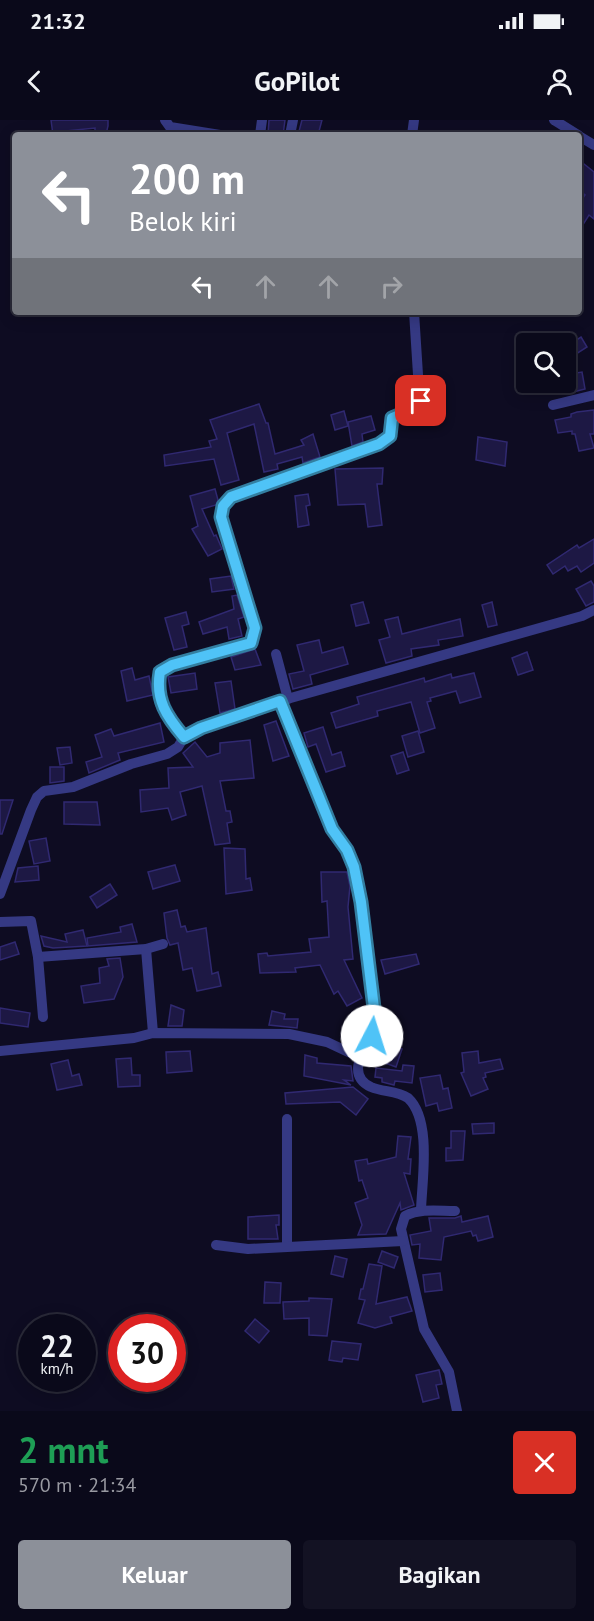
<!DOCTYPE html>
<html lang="id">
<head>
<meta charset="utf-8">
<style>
	body { margin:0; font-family:"PT Sans",sans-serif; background:#131223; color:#f1f3f6; height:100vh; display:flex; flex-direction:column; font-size:22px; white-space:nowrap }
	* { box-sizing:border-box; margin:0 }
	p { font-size:20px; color:#999aa2 }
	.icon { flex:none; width:33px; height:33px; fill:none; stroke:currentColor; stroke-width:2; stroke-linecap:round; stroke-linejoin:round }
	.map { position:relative; height:1291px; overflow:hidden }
	.panel { display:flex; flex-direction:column; background:#0a091a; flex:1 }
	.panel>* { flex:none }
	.top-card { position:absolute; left:12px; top:12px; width:570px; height:183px; border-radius:6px; box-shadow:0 3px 15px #0003,0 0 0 2px #2a2a39; background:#8c9099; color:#fff; overflow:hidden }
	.buttons { position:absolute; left:516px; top:213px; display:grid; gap:12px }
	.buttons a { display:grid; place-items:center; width:60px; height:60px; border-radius:6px; background:#0a091a; box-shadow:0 3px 15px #0003,0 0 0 2px #2a2a39; font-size:30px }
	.speed { position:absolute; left:18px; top:1194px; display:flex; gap:12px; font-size:30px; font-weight:700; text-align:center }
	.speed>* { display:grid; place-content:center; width:78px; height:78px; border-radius:50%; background:#0a091a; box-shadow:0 3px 15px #0003,0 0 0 2px #2a2a39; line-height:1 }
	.speed small { font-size:15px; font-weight:400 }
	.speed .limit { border:9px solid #d22; background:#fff; color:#111 }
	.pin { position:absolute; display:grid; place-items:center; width:51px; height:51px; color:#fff; margin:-26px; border-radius:12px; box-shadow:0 3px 9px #0006 }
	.me { position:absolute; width:66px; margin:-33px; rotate:5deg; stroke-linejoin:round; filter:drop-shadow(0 0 4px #0008) }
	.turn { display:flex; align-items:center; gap:21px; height:126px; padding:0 18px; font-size:27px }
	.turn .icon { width:78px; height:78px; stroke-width:2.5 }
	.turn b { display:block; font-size:42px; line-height:51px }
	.lanes { display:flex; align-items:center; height:57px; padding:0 18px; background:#0003; justify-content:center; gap:30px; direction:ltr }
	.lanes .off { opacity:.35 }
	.round { display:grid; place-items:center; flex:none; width:63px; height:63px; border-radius:6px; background:#131223 }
	.headline { display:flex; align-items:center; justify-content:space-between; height:102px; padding:0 18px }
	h1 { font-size:36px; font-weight:700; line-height:45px; color:#1e9e55 }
	.button { display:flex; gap:12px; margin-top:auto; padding:12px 18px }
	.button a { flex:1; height:69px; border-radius:6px; background:#8c9099; color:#fff; font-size:24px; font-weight:700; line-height:69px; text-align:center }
	.button a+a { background:#131223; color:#f1f3f6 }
	.status { display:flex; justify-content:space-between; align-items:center; height:42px; padding:0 30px; background:#0a091a; direction:ltr }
	.status svg { height:16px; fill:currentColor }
	header { display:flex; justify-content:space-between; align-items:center; height:78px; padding:0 18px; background:#0a091a; font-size:27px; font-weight:700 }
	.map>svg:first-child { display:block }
</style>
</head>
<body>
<div class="status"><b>21:32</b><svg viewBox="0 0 49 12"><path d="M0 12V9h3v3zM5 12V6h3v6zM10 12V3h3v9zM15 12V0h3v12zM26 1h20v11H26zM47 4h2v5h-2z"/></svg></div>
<header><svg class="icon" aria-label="back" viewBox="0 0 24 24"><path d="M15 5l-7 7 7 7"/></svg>GoPilot<svg class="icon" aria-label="person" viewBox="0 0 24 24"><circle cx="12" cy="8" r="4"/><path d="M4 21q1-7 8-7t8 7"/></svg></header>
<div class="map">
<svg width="594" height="1291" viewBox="0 0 594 1291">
	<rect width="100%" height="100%" fill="#0e0c22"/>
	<g fill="#1d1844" stroke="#302971" stroke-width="1.5">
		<polygon points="51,0 108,0 108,6 106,14 95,14 95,8 66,11 66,15 53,15"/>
		<polygon points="269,0 285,0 283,15 268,15"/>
		<polygon points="302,0 322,0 318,15 298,15"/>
		<polygon points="579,40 594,52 594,99 589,95 579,111 579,84 585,75 579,70"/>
		<polygon points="581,217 587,227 573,236 567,226"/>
		<polygon points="582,252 585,269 573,272 569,254"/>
		<polygon points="259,284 266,303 268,303 275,334 304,325 301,320 313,314 320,337 303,343 302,337 277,344 278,349 264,352 254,304 227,313 239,360 221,365 214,339 165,346 164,335 211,327 209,321 217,319 210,300"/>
		<polygon points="594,290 594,314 590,314 594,328 579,331 575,314 572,314 572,311 558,313 555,300 571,297 571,294 577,292"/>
		<polygon points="344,291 348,306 335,310 331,295"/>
		<polygon points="371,296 375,310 362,314 363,322 352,326 348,302"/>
		<polygon points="478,317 507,322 505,346 476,340"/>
		<polygon points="383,348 382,364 377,364 382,405 368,407 365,384 338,385 335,349"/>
		<polygon points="215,369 218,380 216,385 202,389 214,416 216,415 222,429 208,436 192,409 198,406 190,376"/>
		<polygon points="308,374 310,385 306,386 309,405 298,407 295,376"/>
		<polygon points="594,419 594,443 581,452 577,446 568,451 565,446 553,454 547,445 577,425 579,428"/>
		<polygon points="231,456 234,469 212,472 210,459"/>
		<polygon points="591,461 594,466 594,482 586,486 576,469"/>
		<polygon points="237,475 244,497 238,499 242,516 229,519 227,507 203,514 199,502 234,489 232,476"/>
		<polygon points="363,482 369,503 356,506 351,485"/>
		<polygon points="492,482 497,505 488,507 482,485"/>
		<polygon points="186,492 189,504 182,506 187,527 174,530 165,498"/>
		<polygon points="398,497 402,514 460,499 463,516 438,520 439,525 411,529 412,536 386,543 379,520 390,517 385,500"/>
		<polygon points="319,520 322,533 343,527 348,544 310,555 312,564 293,569 289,554 304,551 297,525"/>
		<polygon points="255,529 261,545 235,550 231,537"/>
		<polygon points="527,532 533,550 518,555 512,538"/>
		<polygon points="132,548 135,560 149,556 153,575 127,581 121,551"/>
		<polygon points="195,553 197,569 171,573 168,557"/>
		<polygon points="474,553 481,577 460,583 456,571 430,578 431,581 427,582 435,608 420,613 411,582 377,591 378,596 336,608 331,593 359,584 357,577 424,558 425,562 451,554 452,558"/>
		<polygon points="231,561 235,589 220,593 215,563"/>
		<polygon points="276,601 289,636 273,641 264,605"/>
		<polygon points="160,603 164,622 118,633 120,640 89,653 86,642 102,637 95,615 111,609 114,616"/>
		<polygon points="323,607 332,635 341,632 345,646 326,652 316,624 308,627 304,613"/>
		<polygon points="418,611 424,632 408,637 402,616"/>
		<polygon points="250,620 254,658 220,661 226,691 230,691 232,702 227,703 230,723 215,725 202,666 180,672 186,695 172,700 168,688 141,692 140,670 169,668 168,648 193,647 183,633 195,622 207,637 220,633 220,623"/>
		<polygon points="70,627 72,643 60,645 57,628"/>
		<polygon points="403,632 409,650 397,654 391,636"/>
		<polygon points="50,647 64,647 64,661 50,663"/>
		<polygon points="0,680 13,680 2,714 0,714"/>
		<polygon points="64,682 97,682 100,705 64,704"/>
		<polygon points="46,718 50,741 34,744 29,721"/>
		<polygon points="224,728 245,729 246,759 250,758 252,770 226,774"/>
		<polygon points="175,745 180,761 153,769 148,752"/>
		<polygon points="38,746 39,760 15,762 18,748"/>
		<polygon points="321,752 347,752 350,766 348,787 353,839 344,840 362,878 347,886 338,871 334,874 320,845 295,848 296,852 260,853 258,834 267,833 268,836 311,832 309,819 329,817 327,781 322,782"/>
		<polygon points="110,764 117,775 97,788 90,777"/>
		<polygon points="177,790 181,807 185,806 187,812 206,808 212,854 218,852 221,866 197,871 192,848 183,850 178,823 170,825 167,818 164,793"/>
		<polygon points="132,804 137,822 88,826 87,818 121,812 120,807"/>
		<polygon points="83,810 87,826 53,828 44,826 41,816 67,822 65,814"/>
		<polygon points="15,822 19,834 0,840 0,827"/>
		<polygon points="416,834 419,844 385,854 381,840"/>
		<polygon points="120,838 123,857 114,879 84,883 81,866 100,863 99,848 109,846 107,839"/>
		<polygon points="171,885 184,890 182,906 168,906"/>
		<polygon points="0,888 30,893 28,907 0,903"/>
		<polygon points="272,891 285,894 284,899 298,899 297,908 269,905"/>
		<polygon points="383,923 402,929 396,947 377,940"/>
		<polygon points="190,931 192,951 167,953 166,932"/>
		<polygon points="478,931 479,943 500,939 503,949 485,953 486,957 483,958 488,969 471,976 461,953 464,952 462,933"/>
		<polygon points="305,935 317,938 317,943 351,946 353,961 344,960 351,965 304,956"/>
		<polygon points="131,938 132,955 140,955 140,966 118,967 116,939"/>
		<polygon points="68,940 72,956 79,954 82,965 57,970 51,944"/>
		<polygon points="403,945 414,946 412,963 395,961 394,965 382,962 382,958 375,957 376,948 402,951"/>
		<polygon points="440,955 443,969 448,968 452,988 439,991 437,983 426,986 420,958"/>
		<polygon points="353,967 368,979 356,995 340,982 286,984 285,973"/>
		<polygon points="494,1003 494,1013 473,1014 472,1004"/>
		<polygon points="451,1011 465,1011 463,1040 446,1041 446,1028 451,1028"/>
		<polygon points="398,1016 411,1017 408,1039 411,1039 410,1054 404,1053 414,1085 401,1090 400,1083 386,1114 358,1115 362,1105 355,1083 368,1078 362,1060 359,1061 355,1041 367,1039 368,1044 396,1037"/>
		<polygon points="279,1095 279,1105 276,1105 278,1119 248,1119 248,1097"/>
		<polygon points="461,1096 462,1102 488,1096 493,1117 478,1121 476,1115 473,1116 471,1111 444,1117 441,1140 419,1138 420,1124 412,1125 410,1115 431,1111 429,1098 455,1098"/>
		<polygon points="382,1131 398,1137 394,1148 378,1142"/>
		<polygon points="335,1136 347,1139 343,1157 331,1154"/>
		<polygon points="369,1144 382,1146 376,1184 407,1177 412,1191 390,1197 392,1203 375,1208 358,1203 365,1180 359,1179 361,1169 363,1169"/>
		<polygon points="440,1153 442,1170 425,1172 423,1155"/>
		<polygon points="265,1162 281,1163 280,1183 264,1183"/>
		<polygon points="309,1178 332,1179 327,1216 309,1215 309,1198 284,1199 283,1182 309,1181"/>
		<polygon points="255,1199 269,1211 259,1223 245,1211"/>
		<polygon points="332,1221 361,1224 358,1240 343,1238 342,1242 329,1240"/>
		<polygon points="439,1250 442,1264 436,1265 439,1278 423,1282 416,1255"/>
	</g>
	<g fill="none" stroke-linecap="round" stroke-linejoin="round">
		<g stroke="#353983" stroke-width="10">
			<polyline points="165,0 170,7 220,15"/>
			<polyline points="554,0 578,15"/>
			<polyline points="260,15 262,0"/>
			<polyline points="290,15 293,0"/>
			<polyline points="412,15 414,0"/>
			<polyline points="579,16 594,25"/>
			<polyline points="553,285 594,275"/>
			<polyline points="276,534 288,579"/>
			<path d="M280 581 332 709 347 730 354 747 361 782 375 903C370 922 342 954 371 967 383 972 397 971 408 978 432 1000 422 1060 421 1090"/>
			<polyline points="184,617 160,584 160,552 172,545 251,523 255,509 221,397 223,386 231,377 379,324 390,316 392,298 420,286 414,192"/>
			<polyline points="0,774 31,690 37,677 44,671 73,667 131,644 167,634 178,627 184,617 202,608 280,581 582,496 594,490"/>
			<polyline points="0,802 31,801 38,837 146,829 163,824"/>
			<polyline points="146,829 153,913"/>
			<polyline points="38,837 43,897"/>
			<polyline points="0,931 134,918 153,913 289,914 327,922 359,937"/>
			<polyline points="287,999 287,1126"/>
			<path d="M455 1091C438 1091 421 1088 405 1096L401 1109 424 1209 449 1252 457 1291"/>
			<polyline points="216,1125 248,1129 403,1121"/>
		</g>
	</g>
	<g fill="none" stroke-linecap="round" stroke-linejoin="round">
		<g stroke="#337fa1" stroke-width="15">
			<path id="route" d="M372 916 375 903 374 888 361 782 354 747 347 730 332 709 280 581 201 608 184 617C167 597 155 580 160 552L172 545 251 523 255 508 221 397 223 386 231 377 379 324 390 316 392 298 420 286 421 281"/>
		</g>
		<use href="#route" stroke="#4fc3f7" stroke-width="10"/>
	</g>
</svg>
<div class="buttons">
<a><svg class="icon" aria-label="search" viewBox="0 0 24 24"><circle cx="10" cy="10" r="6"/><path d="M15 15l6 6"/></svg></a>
</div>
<div class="speed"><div>22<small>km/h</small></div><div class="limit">30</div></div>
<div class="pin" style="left:421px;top:281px;background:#d93025"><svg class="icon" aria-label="arrive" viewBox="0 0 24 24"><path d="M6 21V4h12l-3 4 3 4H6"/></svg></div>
<svg class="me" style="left:372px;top:916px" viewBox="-20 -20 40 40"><circle r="19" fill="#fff"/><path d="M0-13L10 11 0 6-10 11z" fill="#4fc3f7"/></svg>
<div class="top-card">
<div class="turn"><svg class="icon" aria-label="left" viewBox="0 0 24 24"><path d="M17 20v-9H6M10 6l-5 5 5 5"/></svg><div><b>200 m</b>Belok kiri</div></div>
<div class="lanes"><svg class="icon" aria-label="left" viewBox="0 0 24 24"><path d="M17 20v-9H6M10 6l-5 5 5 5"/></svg><svg class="icon off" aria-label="ahead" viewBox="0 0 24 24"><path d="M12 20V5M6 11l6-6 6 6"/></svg><svg class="icon off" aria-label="ahead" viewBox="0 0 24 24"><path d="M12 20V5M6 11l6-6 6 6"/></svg><svg class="icon off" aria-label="right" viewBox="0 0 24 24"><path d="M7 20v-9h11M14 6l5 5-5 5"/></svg></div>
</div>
</div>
<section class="panel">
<div class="headline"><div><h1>2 mnt</h1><p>570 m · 21:34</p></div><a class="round" style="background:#d93025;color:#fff"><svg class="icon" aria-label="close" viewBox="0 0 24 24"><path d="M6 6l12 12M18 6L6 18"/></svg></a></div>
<div class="button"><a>Keluar</a><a>Bagikan</a></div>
</section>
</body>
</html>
